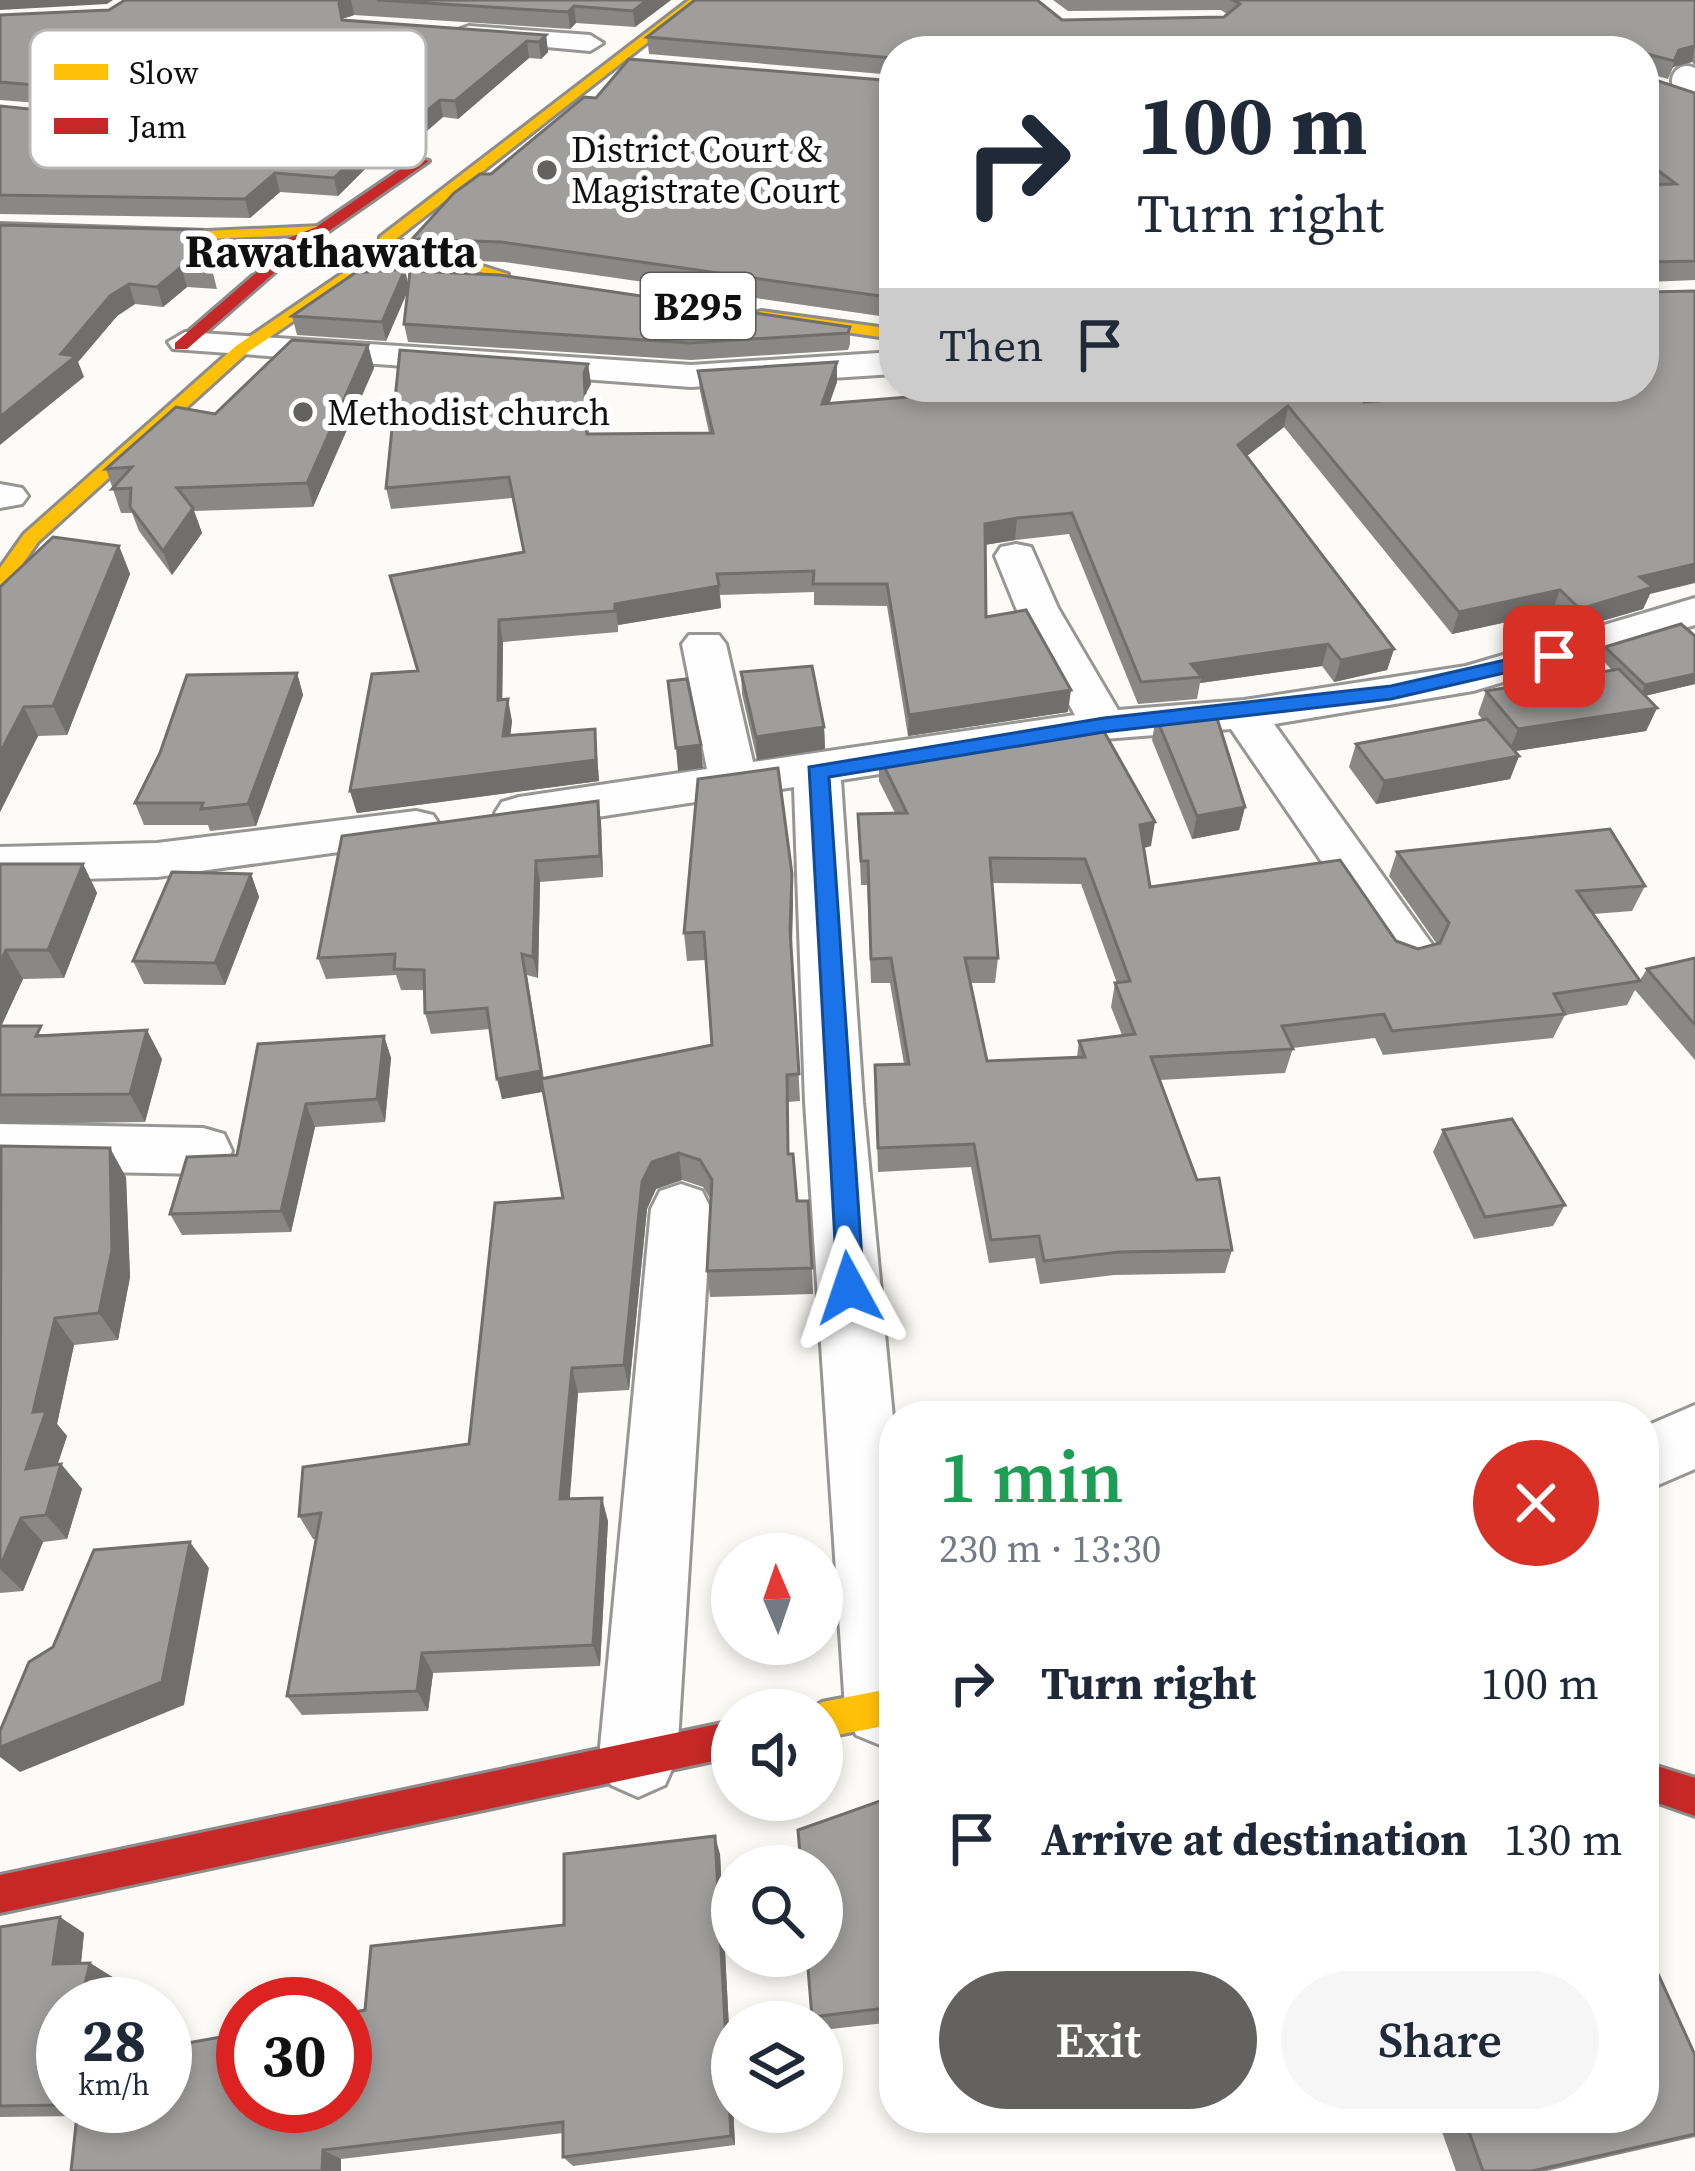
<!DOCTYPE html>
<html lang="en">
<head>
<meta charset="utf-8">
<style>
	body { margin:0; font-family:"Source Serif 4",serif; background:#f6f6f7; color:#1f2937; height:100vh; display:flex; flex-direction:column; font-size:45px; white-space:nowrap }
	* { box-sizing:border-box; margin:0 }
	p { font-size:39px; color:#747a83 }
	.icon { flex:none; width:66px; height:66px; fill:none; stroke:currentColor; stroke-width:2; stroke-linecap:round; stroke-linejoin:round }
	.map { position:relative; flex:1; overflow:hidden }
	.sheet { position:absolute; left:879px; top:1401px; width:780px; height:732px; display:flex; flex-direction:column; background:#fff; border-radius:48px; box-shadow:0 6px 18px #0003 }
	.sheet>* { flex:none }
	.guide { position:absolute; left:879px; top:36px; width:780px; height:366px; border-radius:48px; box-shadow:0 6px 18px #0003; background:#fff; color:#1f2937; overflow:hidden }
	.needle { width:78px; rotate:358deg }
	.controls { position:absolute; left:711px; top:1533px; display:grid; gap:24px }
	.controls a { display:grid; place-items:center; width:132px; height:132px; border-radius:50%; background:#fff; box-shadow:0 6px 18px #0003; font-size:60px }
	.speed { position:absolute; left:36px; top:1977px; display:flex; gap:24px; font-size:60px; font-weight:700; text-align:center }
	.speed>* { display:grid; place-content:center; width:156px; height:156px; border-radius:50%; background:#fff; box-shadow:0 6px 18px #0003; line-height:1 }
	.speed small { font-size:30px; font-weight:400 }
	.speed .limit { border:18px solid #d22; background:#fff; color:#111 }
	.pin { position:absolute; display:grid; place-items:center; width:102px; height:102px; color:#fff; margin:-51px; border-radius:24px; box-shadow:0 6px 18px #0006 }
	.me { position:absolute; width:132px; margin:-66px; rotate:355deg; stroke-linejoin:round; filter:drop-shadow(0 0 9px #0008) }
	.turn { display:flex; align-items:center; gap:42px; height:252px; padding:0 60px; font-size:54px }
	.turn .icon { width:156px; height:156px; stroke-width:2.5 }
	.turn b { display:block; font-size:84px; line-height:102px }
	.then { display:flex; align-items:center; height:114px; padding:0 60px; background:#0003; gap:24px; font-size:45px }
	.round { display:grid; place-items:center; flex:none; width:126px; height:126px; border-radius:63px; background:#f6f6f7 }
	.overview { display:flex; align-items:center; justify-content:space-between; height:204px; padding:0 60px }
	h1 { font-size:72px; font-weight:600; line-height:90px; color:#1e9e55 }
	.action { display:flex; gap:24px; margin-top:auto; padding:24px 60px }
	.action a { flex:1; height:138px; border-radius:72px; background:#636261; color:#fff; font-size:48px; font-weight:600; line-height:138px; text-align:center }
	.action a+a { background:#f6f6f7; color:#1f2937 }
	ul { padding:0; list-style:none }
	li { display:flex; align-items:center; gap:36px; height:156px; padding:0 60px }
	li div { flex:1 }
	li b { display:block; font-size:45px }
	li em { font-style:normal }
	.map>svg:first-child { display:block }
</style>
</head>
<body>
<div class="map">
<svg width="1695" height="2171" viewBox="0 0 1695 2171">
	<rect width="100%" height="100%" fill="#fcfbf7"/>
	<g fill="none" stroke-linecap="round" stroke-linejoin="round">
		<g stroke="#969694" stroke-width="36">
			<polyline id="lane" points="1687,81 1695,88"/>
		</g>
		<g stroke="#969694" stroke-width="6">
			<g id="street">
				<polygon points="469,26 590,35 603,43 590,51 460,39 460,29"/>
				<polygon points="185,332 691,365 894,352 894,374 691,387 173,349 168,342"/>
				<polygon points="0,484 22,488 28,496 22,504 0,508"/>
				<polygon points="1016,544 1031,547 1058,608 1118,710 1244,700 1466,666 1695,598 1695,625 1473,691 1274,724 1436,950 1429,963 1410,969 1391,963 1231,729 1104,739 841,780 863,1102 894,1428 894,1741 883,1746 856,1735 845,1708 805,1102 794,787 519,829 502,824 495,813 502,802 519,797 707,769 682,644 689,635 719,635 726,644 753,762 1075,715 1016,608 995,556 1001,547"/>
				<polygon points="416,811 433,815 441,827 433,839 157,877 0,881 0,847 157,843"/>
				<polygon points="0,1124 203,1128 224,1134 232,1151 224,1168 203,1174 0,1170"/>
				<polygon points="681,1184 702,1191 711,1209 677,1758 665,1785 638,1797 611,1785 599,1758 651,1209 660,1191"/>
				<polygon points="1695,1405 1695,1469 1644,1491 1644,1427"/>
			</g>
		</g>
		<g stroke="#8d8c8b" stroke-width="6">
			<g id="slow">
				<polygon points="689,0 702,0 396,239 508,274 508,280 393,247 391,254 248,352 38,542 7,586 0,588 0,568 24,534 236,346 378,249 380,237"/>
				<polygon points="0,224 207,231 321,226 328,230 321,234 207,239 0,232"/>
				<polygon points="761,311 894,329 894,339 755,319 755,313"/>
				<polygon points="894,1688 894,1724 822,1738 822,1710 808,1710 822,1702"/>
			</g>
		</g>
		<g stroke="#8d8c8b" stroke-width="6">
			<g id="jam">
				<polygon points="417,158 429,161 326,233 289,249 283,265 187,349 175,349 175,343 271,260 277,243 316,227"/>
				<polygon points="732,1721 732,1757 0,1913 0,1875"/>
				<polygon points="1644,1762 1695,1778 1695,1816 1644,1798"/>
			</g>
		</g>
		<use href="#lane" stroke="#fffefe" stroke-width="30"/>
		<use href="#street" fill="#fffefe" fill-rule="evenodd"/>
		<use href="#slow" fill="#ffc107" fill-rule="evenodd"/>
		<use href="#jam" fill="#c62828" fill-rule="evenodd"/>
	</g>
	<g fill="#8a8886" fill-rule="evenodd">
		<polygon points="125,0 671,0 635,27 576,23 570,29 354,15 342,19 546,35 548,52 541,59 529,58 458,119 443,117 383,169 367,167 338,196 280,192 250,218 0,214 0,106 68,113 76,106 0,100 0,102 0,15 109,10"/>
		<polygon points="1053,0 1695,0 1695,65 1692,62 1673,67 1668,79 1646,73 1646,77 1695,93 1695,280 1648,282 1650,594 1643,609 1571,630 1552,612 1452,634 1284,427 1247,456 1394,649 1387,670 1334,682 1322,666 1200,683 1197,699 1138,704 1069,534 1015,540 985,545 986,617 1068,712 908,736 887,606 814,605 814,592 720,595 721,608 618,625 618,632 503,642 502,700 512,721 510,735 595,729 599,781 357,813 350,791 417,671 390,576 524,553 512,498 391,509 386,488 588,364 591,384 586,393 589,434 709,433 700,391 698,371 837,382 829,403 953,393 952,387 1357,387 1364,402 1475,395 1468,387 1644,387 1646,185 1644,183 1644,51 894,51 894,75 649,54 647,37 1062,20 1224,17 1227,14 1221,10 1068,11"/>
		<polygon points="894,81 894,318 504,262 416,259 412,239 491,174 596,98"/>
		<polygon points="0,225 202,230 217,289 187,287 163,307 135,304 117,316 78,362 84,377"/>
		<polygon points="408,286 850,327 850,344 848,350 691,360 408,342 404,324 408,290 386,341 297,335 292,316"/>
		<polygon points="368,345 374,368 313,507 194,511 202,533 172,575 139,531 132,513 121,513 106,469 215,414"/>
		<polygon points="119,546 130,574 67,735 38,736 0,812 0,587"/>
		<polygon points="1695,636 1695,684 1645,696 1657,708 1646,731 1515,751 1519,756 1510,779 1376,804 1349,767 1356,744 1483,720 1478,714 1486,691 1612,670 1600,658 1605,647"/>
		<polygon points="741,672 824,727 825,749 757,760 742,694"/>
		<polygon points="297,673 303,695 256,826 210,831 208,825 144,825 135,803"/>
		<polygon points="1156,717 1245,807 1239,830 1192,839 1152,740"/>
		<path d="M879 756 1151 846 1144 848 1150 887 1396 941 1418 949 1437 944 1389 876 1397 852 1645 886 1632 911 1593 914 1640 980 1647 969 1695 958V1060L1635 990 1627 1005 1565 1015 1553 1038 1383 1055 1375 1038 1293 1048 1285 1073 1160 1080 1197 1180 1232 1250 1225 1273 1114 1275 1040 1284 1035 1258 989 1263 971 1167 878 1172 875 1065 904 1064 890 983H871L867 885H861L858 814 895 813 879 781ZM992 883 1081 884 1117 983H1115L1111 1007 1122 1035 1079 1041 1077 1057 987 1061 971 983H995L998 958Z"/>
		<polygon points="598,801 601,822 603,877 540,882 538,978 527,975 544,1079 712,1045 706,960 687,961 684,933 793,902 792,951 800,1101 788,1102 789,1154 812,1268 813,1294 710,1297 707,1271 711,1200 703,1187 682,1180 656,1189 647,1209 629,1390 578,1393 569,1499 608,1521 600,1666 433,1673 428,1711 302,1715 287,1696 317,1539 313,1539 299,1516 469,1444 563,1198 543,1092 502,1099 490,1029 431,1034 425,1013 425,990 401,990 396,975 326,979 318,958"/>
		<polygon points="0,864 83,864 97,893 64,978 23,979 1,1026 162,1059 145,1122 0,1124"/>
		<polygon points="251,874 259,897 225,985 144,984 133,961"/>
		<polygon points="384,1036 391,1058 385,1122 315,1127 291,1232 182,1235 170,1214 237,1155"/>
		<polygon points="1443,1130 1565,1205 1553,1226 1474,1239 1433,1152"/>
		<polygon points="0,1149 126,1177 130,1277 118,1340 74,1345 57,1424 67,1436 57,1465 61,1464 82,1489 67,1539 43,1542 23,1591 0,1593"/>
		<polygon points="894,1796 894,2022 822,2030 822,2022 812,2022 807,1956"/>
		<polygon points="720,1854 735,2145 573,2166 563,2157 563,2133 341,2159 77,2116 0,2117 0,1927 84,1933 81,1964 90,1963 114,1978 63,2004 63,2106 165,2106 365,2010 564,1925"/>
		<polygon points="1695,2055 1695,2137 1547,2171 1456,2171 1437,2118 1644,2118"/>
	</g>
	<g fill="#706f6d">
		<polygon points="0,0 113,0 107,4 0,10"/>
		<polygon points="346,0 351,0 354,15 342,19 339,3"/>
		<polygon points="647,0 671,0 635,27 633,11"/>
		<polygon points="574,6 576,23 570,29 568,12"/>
		<polygon points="546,35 548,52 541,59 539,42"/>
		<polygon points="527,41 529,58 458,119 455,101"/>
		<polygon points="1695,46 1692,62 1673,67 1668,79 1679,50"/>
		<polygon points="440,100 443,117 383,169 379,150"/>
		<polygon points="364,149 367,167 338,196 334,178"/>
		<polygon points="275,173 280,192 250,218 245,199"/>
		<polygon points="181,267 187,287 163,307 157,287"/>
		<polygon points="405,269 409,288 386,341 382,322"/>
		<polygon points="129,284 135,304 117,316 78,362 84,377 0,445 0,417 61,354 110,296"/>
		<polygon points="368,345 374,368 313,507 307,483"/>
		<polygon points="837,362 837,382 822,425 822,404"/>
		<polygon points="588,364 591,384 586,393 590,455 584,373"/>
		<polygon points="1288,406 1284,427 1234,466 1238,445"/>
		<polygon points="193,508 202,533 172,575 163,551"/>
		<polygon points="1017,518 1015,540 984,545 985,524"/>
		<polygon points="119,546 130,574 67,735 53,706"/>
		<polygon points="1695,564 1695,583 1650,594 1643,609 1571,630 1580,609 1640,577"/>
		<polygon points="719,586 721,608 618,625 615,604"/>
		<polygon points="1560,590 1552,612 1452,634 1459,612"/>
		<polygon points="499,620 503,642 502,722 498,700"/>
		<polygon points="1328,644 1322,666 1200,683 1202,677 1191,664"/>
		<polygon points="1394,649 1387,670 1334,682 1341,660"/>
		<polygon points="297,673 303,695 256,826 248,804"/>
		<polygon points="1695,674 1695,684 1640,697 1645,685"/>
		<polygon points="1071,690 1068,712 908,736 909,715"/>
		<polygon points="508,699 512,721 508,758 503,736"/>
		<polygon points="24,707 38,736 0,812 0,753"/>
		<polygon points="1657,708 1646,731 1509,752 1518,729"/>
		<polygon points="824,727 825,749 757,760 756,737"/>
		<polygon points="595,729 599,781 357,813 350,791"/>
		<polygon points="701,745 703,768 678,771 676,748"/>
		<polygon points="1519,756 1510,779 1376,804 1384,781"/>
		<polygon points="598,801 601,822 603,877 600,856"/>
		<polygon points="1245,807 1239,830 1192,839 1197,816"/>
		<polygon points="1155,822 1151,846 1135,849 1140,825"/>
		<polygon points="536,861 540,882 538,978 533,957"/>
		<polygon points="83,864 97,893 64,978 48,950"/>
		<polygon points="251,874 259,897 225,985 215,963"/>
		<polygon points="792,874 793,902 791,958 790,930"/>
		<polygon points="6,950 23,979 0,1029 0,963"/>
		<polygon points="522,954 545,1091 502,1099 497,1079"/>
		<polygon points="147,1030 162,1059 145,1122 130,1094"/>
		<polygon points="384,1036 391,1058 385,1122 377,1099"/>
		<polygon points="306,1104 315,1127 291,1232 281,1211"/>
		<polygon points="110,1148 126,1177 130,1277 118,1340 99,1313"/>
		<polygon points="679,1153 682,1180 656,1189 647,1209 629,1390 624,1365 642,1182 652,1162"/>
		<polygon points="55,1318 74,1345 57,1424 67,1436 48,1494 26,1469 33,1412"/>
		<polygon points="572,1368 578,1393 568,1522 560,1499"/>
		<polygon points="61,1464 82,1489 67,1539 46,1515"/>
		<polygon points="602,1498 608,1521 600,1666 593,1645"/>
		<polygon points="21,1518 43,1542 23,1591 0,1569"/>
		<polygon points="190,1542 209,1568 184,1705 20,1772 0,1757 0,1747"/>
		<polygon points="422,1653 433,1673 428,1711 417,1691"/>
		<polygon points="715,1836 720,1854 735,2145 731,2136"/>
		<polygon points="60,1917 84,1933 79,1979 53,1964"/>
		<polygon points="90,1963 114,1978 108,2004 80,2004"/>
		<polygon points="323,2150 341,2159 341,2171 322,2171"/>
	</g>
	<g fill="#a09e9c" stroke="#706f6d" stroke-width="3" fill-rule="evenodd">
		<polygon points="125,0 346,0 339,3 342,20 546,35 539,42 527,41 455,101 440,100 379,150 364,149 334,178 275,173 245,199 0,195 0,106 68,113 86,99 68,88 0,82 0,15 109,10"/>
		<polygon points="377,0 647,0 633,11 574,6 568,12"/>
		<polygon points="695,0 1037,0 1062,20 1224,17 1240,4 1233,0 1695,0 1695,46 1679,50 1674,61 1647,54 1646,77 1695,93 1695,261 1648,262 1648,292 1695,291 1695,564 1640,577 1653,587 1580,609 1560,590 1459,612 1288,406 1238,445 1394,649 1341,660 1328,644 1191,664 1202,677 1141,682 1072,513 1017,518 985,524 986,617 1026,610 1071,690 909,715 887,584 813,584 814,571 717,574 719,586 615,604 615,611 499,620 498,700 508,699 503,736 595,729 596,760 350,791 372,674 418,671 390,576 524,552 509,477 386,488 400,350 588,364 584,373 587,434 713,433 698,371 837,362 822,404 958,393 957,387 1357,387 1364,402 1497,393 1492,387 1644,387 1644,185 1676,184 1644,160 1644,51 1509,51 1508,45 1383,51 894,51 894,58 647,37"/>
		<polygon points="629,59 894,81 894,298 501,242 412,239 454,193 480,174 491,174 584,97 596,98"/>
		<polygon points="0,225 202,230 211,269 181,267 157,287 129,284 110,296 61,354 76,356 0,417"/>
		<polygon points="405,269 382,322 292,316 355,273"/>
		<polygon points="410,271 500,275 850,327 848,333 690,343 404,324"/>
		<polygon points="292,340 368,345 307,483 177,488 193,508 163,551 130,507 131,488 112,489 132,467 106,469 176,407 215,414"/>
		<polygon points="53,537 119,546 53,706 24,707 0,753 0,587"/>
		<polygon points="1681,624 1695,636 1695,674 1645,685 1605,647"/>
		<polygon points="812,666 824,727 756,737 741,672"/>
		<polygon points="1619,669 1657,708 1518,729 1486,691"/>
		<polygon points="297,673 248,804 201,809 203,803 135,803 160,753 187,675"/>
		<polygon points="687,679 701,745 676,748 668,681"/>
		<polygon points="1215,712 1245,807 1197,816 1156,717"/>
		<polygon points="1487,719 1519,756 1384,781 1356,744"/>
		<path d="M1098 721 1155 822 1140 825 1150 887 1340 860 1396 941 1418 949 1440 943 1449 923 1397 852 1610 829 1645 886 1577 891 1640 981 1554 994 1565 1014 1392 1031 1384 1014 1282 1026 1293 1049 1151 1057 1197 1180 1219 1178 1232 1250 1119 1252 1044 1261 1039 1236 991 1240 974 1144 878 1148 875 1065 909 1064 891 958 871 959 868 861H861L858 814 907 813 879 756ZM990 858 1085 859 1130 981 1115 983 1135 1034 1079 1041 1085 1057 987 1061 965 958H998Z"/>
		<polygon points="778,768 792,874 790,930 799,1074 787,1075 788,1154 793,1154 797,1201 808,1201 812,1268 707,1271 712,1180 700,1160 679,1153 652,1162 642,1182 624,1365 572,1368 560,1499 602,1498 593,1645 422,1653 417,1691 287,1696 321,1513 299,1516 303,1467 469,1444 495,1203 563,1198 541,1079 712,1045 704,932 684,933 698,779"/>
		<polygon points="598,801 600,856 536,861 533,957 522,954 541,1071 497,1079 487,1008 425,1013 424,970 394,969 395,954 318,958 342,836"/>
		<polygon points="0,864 83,864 48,950 6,950 0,963"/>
		<polygon points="172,872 251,874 215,963 133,961"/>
		<polygon points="1695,958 1695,1025 1647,969"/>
		<polygon points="0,1026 41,1026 36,1036 147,1030 130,1094 0,1095"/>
		<polygon points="384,1036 377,1099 306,1104 281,1211 170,1214 187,1157 237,1155 258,1044"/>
		<polygon points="1512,1119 1565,1205 1485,1217 1443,1130"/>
		<polygon points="1,1146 110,1148 112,1250 99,1313 55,1318 33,1412 46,1411 26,1469 61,1464 46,1515 21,1518 0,1567"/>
		<polygon points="190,1542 162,1682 0,1747 0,1731 29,1662 53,1647 94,1550"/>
		<polygon points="894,1796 894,2007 812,2017 807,1956 822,1956 822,1866 801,1866 798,1830"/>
		<polygon points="715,1836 731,2136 563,2157 563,2122 323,2150 322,2171 71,2171 78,2106 165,2106 165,2047 243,2033 243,2106 345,2106 345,2014 365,2010 371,1946 564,1925 564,1854"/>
		<polygon points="60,1917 53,1964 90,1963 80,2004 63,2004 63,2105 0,2106 0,1927"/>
		<polygon points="1644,1943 1695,2055 1695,2134 1532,2171 1483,2171 1464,2118 1644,2118"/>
	</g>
	<polygon fill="#1a73e8" stroke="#114b97" stroke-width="3" points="1554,649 1565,656 1561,660 1391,699 1104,732 829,777 864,1288 860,1297 838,1297 809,767 1104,718 1391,686"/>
	<g fill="#636261" stroke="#fff" stroke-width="4.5">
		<circle cx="547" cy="170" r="12"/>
		<circle cx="303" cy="412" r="12"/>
	</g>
	<g text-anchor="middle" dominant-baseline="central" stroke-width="12" stroke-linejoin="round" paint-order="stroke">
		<g font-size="36" fill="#101010" stroke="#fff" text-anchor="start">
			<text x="571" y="149">District Court &amp;<tspan x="571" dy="41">Magistrate Court</tspan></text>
			<text x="327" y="412">Methodist church</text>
		</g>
		<rect fill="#fff" stroke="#585858" stroke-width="3" x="641" y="273" width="114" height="66" rx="9"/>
		<g font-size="39" font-weight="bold" fill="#101010">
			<text x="698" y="306">B295</text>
		</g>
		<g font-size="45" font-weight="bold" fill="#101010" stroke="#fff">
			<text x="331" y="251">Rawathawatta</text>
		</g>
	</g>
	<rect x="30" y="30" width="396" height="138" rx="18" fill="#fff" stroke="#b7b7b7" stroke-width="3"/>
	<rect x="54" y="64" width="54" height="16" fill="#ffc107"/>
	<rect x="54" y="118" width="54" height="16" fill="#c62828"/>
	<g font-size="33" fill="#101010">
		<text x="129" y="84">Slow</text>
		<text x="129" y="138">Jam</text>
	</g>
</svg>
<div class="controls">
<a><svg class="needle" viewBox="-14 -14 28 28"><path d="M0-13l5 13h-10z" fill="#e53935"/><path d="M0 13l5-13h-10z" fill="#747a83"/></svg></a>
<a><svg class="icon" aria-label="sound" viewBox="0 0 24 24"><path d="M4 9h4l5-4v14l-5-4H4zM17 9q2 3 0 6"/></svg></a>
<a><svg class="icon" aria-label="search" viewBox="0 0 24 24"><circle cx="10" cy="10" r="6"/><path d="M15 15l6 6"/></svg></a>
<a><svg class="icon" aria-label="layers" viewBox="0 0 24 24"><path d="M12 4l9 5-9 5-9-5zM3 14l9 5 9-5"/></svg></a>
</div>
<div class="speed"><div>28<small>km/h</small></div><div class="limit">30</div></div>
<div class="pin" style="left:1554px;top:656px;background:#d93025"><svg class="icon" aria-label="arrive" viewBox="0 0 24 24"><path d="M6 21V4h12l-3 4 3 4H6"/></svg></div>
<svg class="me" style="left:849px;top:1288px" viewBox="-20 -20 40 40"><path d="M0-17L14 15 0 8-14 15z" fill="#1a73e8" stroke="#fff" stroke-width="4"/></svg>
<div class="guide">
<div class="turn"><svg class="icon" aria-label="right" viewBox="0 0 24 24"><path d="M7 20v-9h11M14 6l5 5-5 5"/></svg><div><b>100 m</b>Turn right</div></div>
<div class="then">Then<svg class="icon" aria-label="arrive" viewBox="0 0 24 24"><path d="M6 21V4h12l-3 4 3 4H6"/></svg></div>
</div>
<section class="sheet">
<div class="overview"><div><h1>1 min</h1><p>230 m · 13:30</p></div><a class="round" style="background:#d93025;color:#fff"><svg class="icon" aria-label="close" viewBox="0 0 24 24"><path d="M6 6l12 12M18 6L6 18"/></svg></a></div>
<ul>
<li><svg class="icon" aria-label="right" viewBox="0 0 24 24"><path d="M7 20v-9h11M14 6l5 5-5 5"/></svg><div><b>Turn right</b></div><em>100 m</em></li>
<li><svg class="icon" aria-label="arrive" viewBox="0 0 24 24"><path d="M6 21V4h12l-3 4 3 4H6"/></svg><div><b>Arrive at destination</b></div><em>130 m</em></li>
</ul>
<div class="action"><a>Exit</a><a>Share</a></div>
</section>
</div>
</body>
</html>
